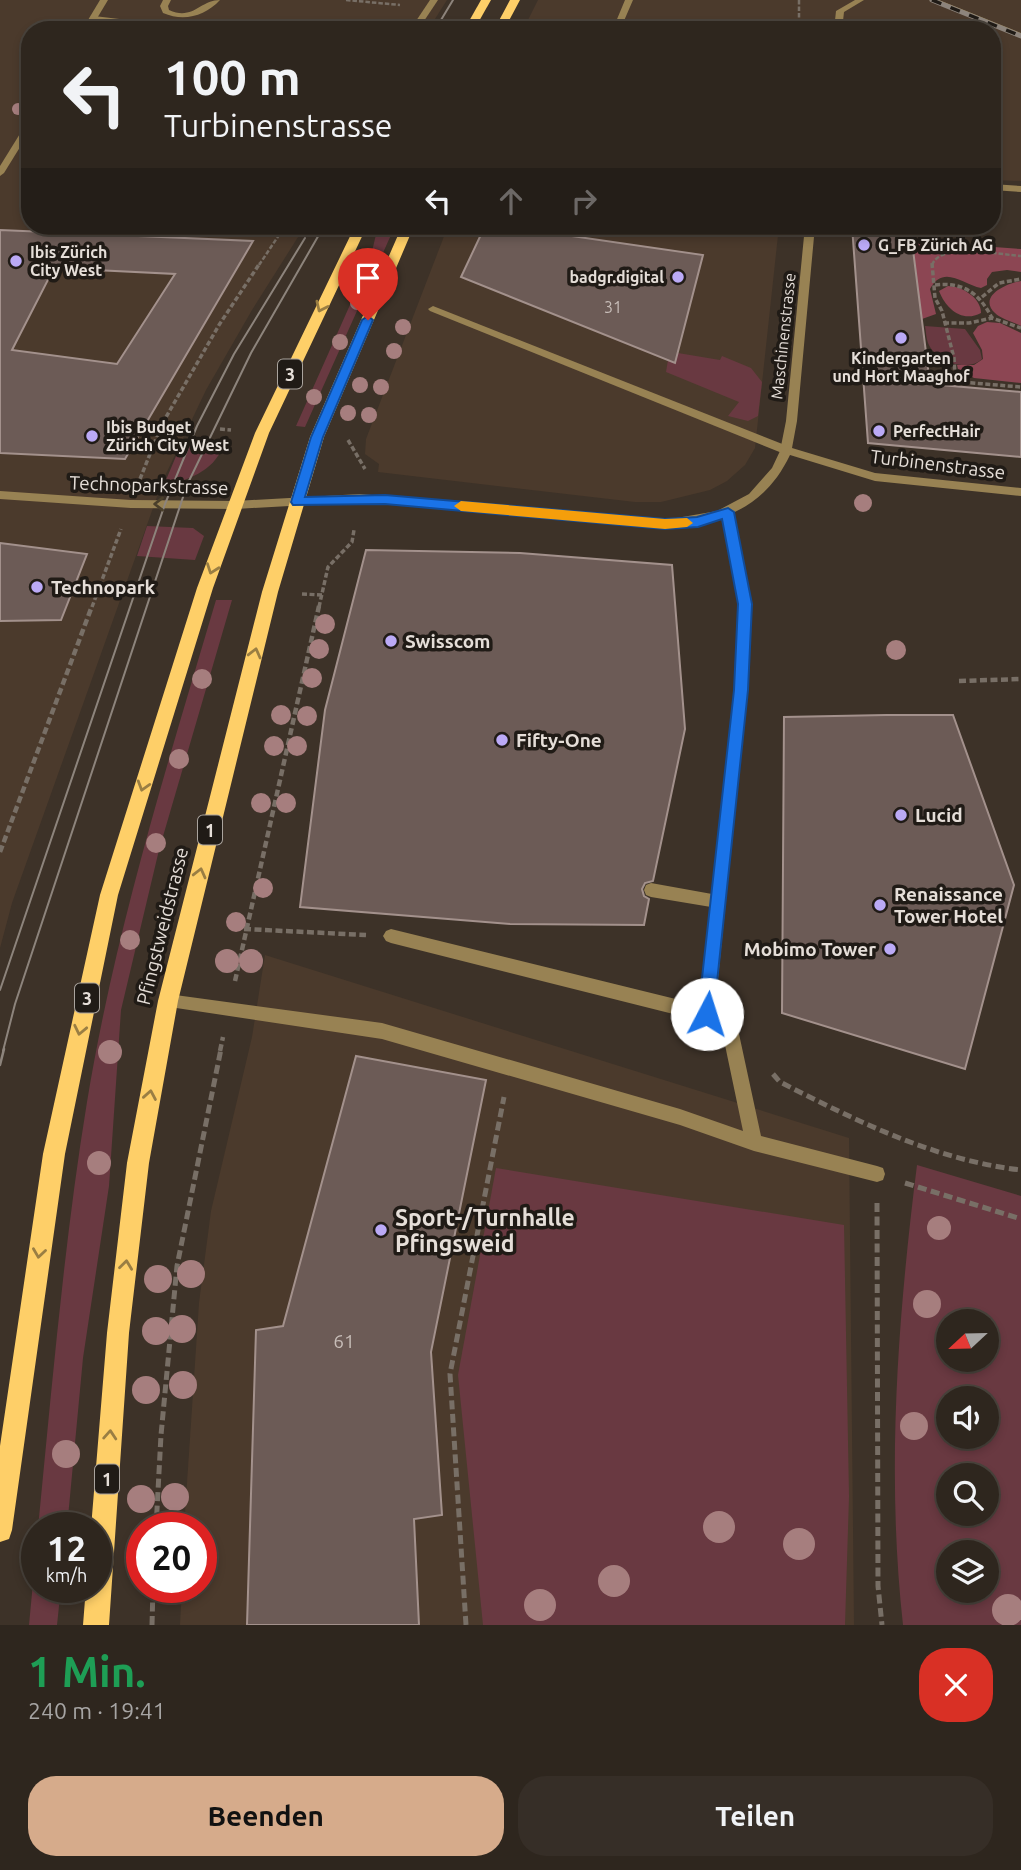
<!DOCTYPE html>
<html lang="de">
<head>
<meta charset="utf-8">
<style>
	body { margin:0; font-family:Ubuntu,sans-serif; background:#362e27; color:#f1f3f6; height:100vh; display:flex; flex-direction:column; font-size:26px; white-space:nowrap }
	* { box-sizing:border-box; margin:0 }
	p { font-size:23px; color:#a7a5a4 }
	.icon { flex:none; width:38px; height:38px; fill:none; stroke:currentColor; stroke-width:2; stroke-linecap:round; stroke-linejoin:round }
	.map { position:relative; height:1625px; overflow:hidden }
	.drawer { display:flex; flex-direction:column; background:#2e261e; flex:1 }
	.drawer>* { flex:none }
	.hud { position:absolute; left:21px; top:21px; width:980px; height:214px; border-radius:28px; box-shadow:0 4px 10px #0003,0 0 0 2px #49433c; background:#2e261e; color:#f1f3f6; overflow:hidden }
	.needle { width:46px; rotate:248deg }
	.buttons { position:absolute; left:936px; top:1309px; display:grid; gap:14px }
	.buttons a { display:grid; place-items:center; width:63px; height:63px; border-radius:50%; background:#2e261e; box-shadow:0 4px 10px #0003,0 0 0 2px #49433c; font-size:35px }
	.speed { position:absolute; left:21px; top:1512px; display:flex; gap:14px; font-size:35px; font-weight:700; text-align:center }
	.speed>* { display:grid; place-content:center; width:91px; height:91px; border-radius:50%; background:#2e261e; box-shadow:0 4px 10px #0003,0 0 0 2px #49433c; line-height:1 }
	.speed small { font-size:18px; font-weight:400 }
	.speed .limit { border:10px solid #d22; background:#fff; color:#111 }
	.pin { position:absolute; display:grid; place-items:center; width:60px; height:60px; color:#fff; margin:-72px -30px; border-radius:50% 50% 50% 0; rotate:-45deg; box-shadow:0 0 7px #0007 }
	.pin .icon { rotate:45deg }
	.me { position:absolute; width:77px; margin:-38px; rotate:5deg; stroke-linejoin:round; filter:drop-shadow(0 0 5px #0008) }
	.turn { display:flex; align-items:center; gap:24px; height:147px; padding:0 28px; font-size:32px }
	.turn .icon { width:91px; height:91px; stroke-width:2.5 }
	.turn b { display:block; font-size:49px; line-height:60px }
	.lanes { display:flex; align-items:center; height:66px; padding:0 28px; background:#0003; justify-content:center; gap:35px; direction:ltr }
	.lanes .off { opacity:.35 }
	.round { display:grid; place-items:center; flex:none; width:74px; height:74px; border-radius:28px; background:#362e27 }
	.headline { display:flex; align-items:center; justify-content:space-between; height:119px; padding:0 28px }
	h1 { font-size:42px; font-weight:700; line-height:52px; color:#1e9e55 }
	.button { display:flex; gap:14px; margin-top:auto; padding:14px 28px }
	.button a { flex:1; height:80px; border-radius:28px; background:#d6ab8b; color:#111; font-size:28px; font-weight:700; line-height:80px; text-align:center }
	.button a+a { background:#362e27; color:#f1f3f6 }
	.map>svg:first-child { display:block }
</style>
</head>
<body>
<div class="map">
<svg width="1021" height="1625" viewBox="0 0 1021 1625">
	<rect width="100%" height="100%" fill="#3d3228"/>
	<g fill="#4b3a2c">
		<polygon points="0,0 447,0 428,30 30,30 30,226 305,226 252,310 206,390 163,480 12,903 0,948"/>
		<polygon points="538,0 1021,0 1021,181 992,180 992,30 523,30"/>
		<polygon points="448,226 779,226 755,448 745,465 727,481 710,490 661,502 635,502 378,472 379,464 365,454 366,439"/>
		<polygon points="265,955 849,1138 854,1625 180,1625 182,1587 201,1587 201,1528 184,1528 199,1303 211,1211 252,1037"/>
	</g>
	<g fill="#693941" fill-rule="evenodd">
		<polygon points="378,226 395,226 305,427 296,426 370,260"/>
		<path d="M925 326 965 329 980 350 982 359C967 373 935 361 928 343 926 338 926 331 925 326Z"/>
		<polygon points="678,353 720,360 722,356 751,368 762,382 758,416 748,421 728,416 739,402 666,372 668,360 675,363"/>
		<path d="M182 442 223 446C213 473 187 479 163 487Z"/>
		<polygon points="147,526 193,528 204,536 195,560 137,556"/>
		<path d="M216 600H232L159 850 121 1010 109 1186 83 1358 67 1528H38C52 1386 64 1243 87 1102 115 931 167 766 216 600Z"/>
		<path d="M917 1165 1021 1196V1625H903C886 1472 898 1316 917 1165ZM948 1321H987V1360H948ZM948 1398H987V1437H948ZM948 1475H987V1514H948ZM948 1552H987V1591H948Z"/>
		<polygon points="496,1168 844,1225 849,1496 845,1625 483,1625 458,1375"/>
		<polygon points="37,1540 37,1587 61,1587 57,1625 29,1625"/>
	</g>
	<g fill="#8c4653">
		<path d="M912 241 1021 249V272L1007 270 992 272 987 279V285L981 288C963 284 943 264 930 289L936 314 922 319Z"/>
		<path d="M1021 281V326C1013 322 1001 319 995 313 977 296 1008 283 1021 281Z"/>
		<path d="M948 286C962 286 981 298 981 313 962 323 946 309 939 291Z"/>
		<polygon points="987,322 1000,323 1021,333 1021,383 974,378 958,369 957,365 974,365 983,359 982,350 973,333 978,326"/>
	</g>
	<g fill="#6c5b56" stroke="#a3918c" stroke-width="2" fill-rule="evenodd">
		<polygon points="485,226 503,226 703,255 675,363 461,277"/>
		<polygon points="852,226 910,226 930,384 1021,392 1021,457 868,443"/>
		<path d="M0 230 253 241 125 459 0 453ZM54 268 175 274 117 364 12 350Z"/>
		<polygon points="0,543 87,554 61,620 0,621"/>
		<polygon points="366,550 520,553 672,565 685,729 653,881 645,883 642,889 644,896 649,899 644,925 510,924 300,907 325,710"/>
		<polygon points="886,715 953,715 1014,885 965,1069 782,1013 784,717"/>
		<polygon points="356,1056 486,1080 431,1352 442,1515 414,1519 419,1625 247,1625 256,1330 283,1326"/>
	</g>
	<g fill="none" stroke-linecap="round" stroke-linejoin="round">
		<g stroke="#786f66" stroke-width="2.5" stroke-dasharray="4.5 2" stroke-linecap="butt">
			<polyline points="346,0 400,5"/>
			<polyline points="799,0 799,30"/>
			<polyline points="259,265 285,226"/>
			<path d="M932 265C941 241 1000 255 1021 256"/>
		</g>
		<g stroke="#786f66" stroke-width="3.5" stroke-dasharray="5 2.5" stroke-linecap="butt">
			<polyline points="932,263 935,298 942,311 954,358 955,378 961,382 1021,387"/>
			<path d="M935 285C964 282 979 293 992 318"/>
			<polyline points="982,297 999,283 1021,279"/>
			<polyline points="944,323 969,323 992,318 1021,328"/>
			<polyline points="162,424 188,426"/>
			<polyline points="220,429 231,430"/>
			<polyline points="348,440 365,469"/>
			<polyline points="140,479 162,424 219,325 260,263"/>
			<polyline points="302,594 322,595"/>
			<polyline points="92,607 121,529"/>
			<polyline points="319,607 328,567 352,542 354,530"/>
		</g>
		<g stroke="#786f66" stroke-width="4.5" stroke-dasharray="7 3.5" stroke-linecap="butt">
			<polyline points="959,681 1021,679"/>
			<polyline points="0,852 92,606"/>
			<polyline points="244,929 366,935"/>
			<polyline points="235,981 319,606"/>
			<polyline points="220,1051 223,1037"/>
		</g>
		<g stroke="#786f66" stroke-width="5" stroke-dasharray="9 4.5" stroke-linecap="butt">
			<path d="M773 1074 780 1082C857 1121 934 1160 1021 1170"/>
			<polyline points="905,1183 1021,1219"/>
			<polyline points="877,1203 878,1586 882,1625"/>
			<polyline points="156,1528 161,1435 177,1266 221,1049"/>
			<polyline points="152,1625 153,1587"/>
			<polyline points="466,1625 450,1374 504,1097"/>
		</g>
		<g fill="#988253" fill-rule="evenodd">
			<path d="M163 0H171L168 6 169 10C193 21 200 0 220 0 205 16 184 22 163 13L160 6Z"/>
			<polygon points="430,0 438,0 418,30 410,30"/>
			<path d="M625 0H633L620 30H586L585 28C593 23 605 28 615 24Z"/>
			<polygon points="855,0 864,0 844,12 842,30 834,30 836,11"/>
			<polygon points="929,0 939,0 1021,33 1021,38"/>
			<polygon points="94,16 195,28 199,30 174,30 91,20 90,18"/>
			<path d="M561 21 583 30C574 30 566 26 558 26 549 25 541 29 533 26Z"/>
			<polygon points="433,306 790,447 792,450 786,454 782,453 430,311 428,309"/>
			<polygon points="728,508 734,512 751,604 747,690 715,1009 734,1015 736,1020 761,1136 877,1166 883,1168 885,1174 883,1180 877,1182 754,1151 680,1125 382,1039 163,1006 160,1001 163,996 168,994 382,1023 680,1109 743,1131 721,1026 391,943 386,941 383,936 386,931 391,929 700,1005 711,907 651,897 646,895 644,890 646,885 651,883 712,894 735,690 739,604 722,512"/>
		</g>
		<g fill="#988253" fill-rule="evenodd">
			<polygon points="100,0 108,0 90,30 82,30"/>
			<polygon points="30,122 30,131 4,173 0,176 0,166 26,124"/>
			<polygon points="992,184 1021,186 1021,192 992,190"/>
			<path d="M805 226H815L797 421 792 448 875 473 1021 488V496L875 481 790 455C764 509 722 523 665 528L360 502 236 509 131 508 0 499V491L131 500 236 501 360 494 665 520 717 511 749 494 772 468 780 451 786 421Z"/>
		</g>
		<g fill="#fecf68" fill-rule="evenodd">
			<polygon points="481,0 491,0 474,30 464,30"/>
			<polygon points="510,0 520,0 504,30 494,30"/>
			<polygon points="355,226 367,226 269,433 213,588 118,895 65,1154 12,1530 9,1539 0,1542 0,1446 43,1154 100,895 197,588 255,433"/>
			<polygon points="402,226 414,226 324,437 278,592 178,1001 149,1163 129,1333 109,1625 83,1625 86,1587 96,1587 96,1528 91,1528 107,1333 127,1163 158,1001 262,592 310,437"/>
		</g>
		<g stroke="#8d847c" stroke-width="2">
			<polyline points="435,30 453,0"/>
			<polyline points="0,990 165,504 197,426 234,354 305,238"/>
			<polyline points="3,1051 15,1004 187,485 251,353 324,226"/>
		</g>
		<polyline stroke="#8d847c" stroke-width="2.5" points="0,1065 4,1049"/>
		<g stroke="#8d847c" stroke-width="5">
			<polyline id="rail" points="932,0 1021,36"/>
		</g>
		<use href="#rail" stroke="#201b16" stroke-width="3.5" stroke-dasharray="10" stroke-linecap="butt"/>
	</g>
	<g fill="#a67e7e">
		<circle cx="18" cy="109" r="6"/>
		<circle cx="376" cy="262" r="7"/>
		<circle cx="357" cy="303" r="7"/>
		<circle cx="403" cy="327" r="8"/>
		<circle cx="340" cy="342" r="8"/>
		<circle cx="394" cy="351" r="8"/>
		<circle cx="360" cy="385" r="8"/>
		<circle cx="381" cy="387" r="8"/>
		<circle cx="314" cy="397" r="8"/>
		<circle cx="348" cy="413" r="8"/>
		<circle cx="369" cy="415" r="8"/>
		<circle cx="863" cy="503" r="9"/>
		<circle cx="325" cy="624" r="10"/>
		<circle cx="319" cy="649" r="10"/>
		<circle cx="896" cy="650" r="10"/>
		<circle cx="312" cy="678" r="10"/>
		<circle cx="202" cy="679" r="10"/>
		<circle cx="281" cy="715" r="10"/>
		<circle cx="307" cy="716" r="10"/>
		<circle cx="274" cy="746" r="10"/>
		<circle cx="297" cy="746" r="10"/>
		<circle cx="179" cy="759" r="10"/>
		<circle cx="261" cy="803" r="10"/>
		<circle cx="286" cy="803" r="10"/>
		<circle cx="156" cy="843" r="10"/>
		<circle cx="263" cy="888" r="10"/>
		<circle cx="236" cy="922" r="10"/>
		<circle cx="130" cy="940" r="10"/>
		<circle cx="227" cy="961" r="12"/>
		<circle cx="251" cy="961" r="12"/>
		<circle cx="110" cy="1052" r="12"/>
		<circle cx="99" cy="1163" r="12"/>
		<circle cx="939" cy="1228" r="12"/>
		<circle cx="191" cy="1274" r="14"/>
		<circle cx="158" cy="1279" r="14"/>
		<circle cx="927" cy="1304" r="14"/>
		<circle cx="182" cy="1329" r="14"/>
		<circle cx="156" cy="1331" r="14"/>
		<circle cx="183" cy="1385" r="14"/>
		<circle cx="146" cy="1390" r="14"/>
		<circle cx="914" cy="1426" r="14"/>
		<circle cx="66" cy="1454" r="14"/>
		<circle cx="175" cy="1497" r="14"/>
		<circle cx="141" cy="1499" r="14"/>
		<circle cx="719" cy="1527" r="16"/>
		<circle cx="799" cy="1544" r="16"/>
		<circle cx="614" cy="1581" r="16"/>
		<circle cx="540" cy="1605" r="16"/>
		<circle cx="1008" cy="1610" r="16"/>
	</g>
	<defs><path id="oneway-chevron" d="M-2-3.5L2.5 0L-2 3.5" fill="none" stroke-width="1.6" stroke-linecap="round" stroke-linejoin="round" transform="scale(1.75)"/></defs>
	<g stroke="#9a7e43">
		<use href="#oneway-chevron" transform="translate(321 307) rotate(115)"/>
		<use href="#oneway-chevron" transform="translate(212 569) rotate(110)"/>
		<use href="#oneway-chevron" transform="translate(255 653) rotate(-76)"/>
		<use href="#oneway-chevron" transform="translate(143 786) rotate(107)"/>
		<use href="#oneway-chevron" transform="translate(200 873) rotate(-76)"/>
		<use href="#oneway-chevron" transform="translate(80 1030) rotate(102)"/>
		<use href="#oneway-chevron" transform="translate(150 1095) rotate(-80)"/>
		<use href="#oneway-chevron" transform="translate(39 1253) rotate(98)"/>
		<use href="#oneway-chevron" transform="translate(126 1265) rotate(-83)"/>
		<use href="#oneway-chevron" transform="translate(110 1435) rotate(-86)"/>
	</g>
	<use stroke="#4a3f2b" href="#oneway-chevron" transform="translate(159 504) rotate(-180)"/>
	<polygon fill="#1a73e8" stroke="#114b97" stroke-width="2" points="368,316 373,320 323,437 305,497 385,495 665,519 697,517 728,508 734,512 752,604 748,690 713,1020 707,1023 700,1020 698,1014 734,690 738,604 722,519 698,527 665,529 385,504 293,505 291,502 311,437 362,320"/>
	<polygon fill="#f59e0b" points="461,501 665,519 687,518 693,523 687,527 665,529 461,511 454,506"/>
	<g fill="#bbaaf6" stroke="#201b16" stroke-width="2.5">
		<circle cx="864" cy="245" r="7"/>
		<circle cx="16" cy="261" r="7"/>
		<circle cx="678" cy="277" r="7"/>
		<circle cx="901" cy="338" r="7"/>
		<circle cx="879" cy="431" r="7"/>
		<circle cx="92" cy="436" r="7"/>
		<circle cx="37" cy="587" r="7"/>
		<circle cx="391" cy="641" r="7"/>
		<circle cx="502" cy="740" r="7"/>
		<circle cx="901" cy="815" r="7"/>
		<circle cx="880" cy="905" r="7"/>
		<circle cx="890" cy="949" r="7"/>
		<circle cx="381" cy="1230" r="7"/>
	</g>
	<g text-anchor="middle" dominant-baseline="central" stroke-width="7" stroke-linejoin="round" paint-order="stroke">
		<g font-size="16" font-weight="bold" fill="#e5ded8" stroke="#201b16" text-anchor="start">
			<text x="878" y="245">G_FB Zürich AG</text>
			<text x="30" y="252">Ibis Zürich<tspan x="30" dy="18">City West</tspan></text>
			<text x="664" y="277" text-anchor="end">badgr.digital</text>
			<text x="901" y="358" text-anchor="middle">Kindergarten<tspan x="901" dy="18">und Hort Maaghof</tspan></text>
			<text x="106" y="427">Ibis Budget<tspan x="106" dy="18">Zürich City West</tspan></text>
			<text x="893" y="431">PerfectHair</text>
		</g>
		<g font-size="16" fill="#c7bdb8">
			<text x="613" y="307">31</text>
		</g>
		<g font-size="16" fill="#e5ded8" stroke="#201b16">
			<text transform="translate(783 336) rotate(-84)">Maschinenstrasse</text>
		</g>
		<g fill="#201b16" stroke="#aaa49e" stroke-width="2">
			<rect x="278" y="359.5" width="24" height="29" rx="5"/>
			<rect x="198" y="815.5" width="24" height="29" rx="5"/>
			<rect x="75" y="983.5" width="24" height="29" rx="5"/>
			<rect x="95" y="1464.5" width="24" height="29" rx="5"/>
		</g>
		<g font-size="18" font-weight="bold" fill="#e5ded8">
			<text x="290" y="374">3</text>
			<text x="210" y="830">1</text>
			<text x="87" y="998">3</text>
			<text x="107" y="1479">1</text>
		</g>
		<g font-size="19" fill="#e5ded8" stroke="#201b16">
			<text transform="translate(938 464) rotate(7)">Turbinenstrasse</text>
			<text transform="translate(149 485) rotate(2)">Technoparkstrasse</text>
			<text transform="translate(162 926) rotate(-76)">Pfingstweidstrasse</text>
		</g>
		<g font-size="19" font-weight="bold" fill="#e5ded8" stroke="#201b16" text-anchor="start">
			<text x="51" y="587">Technopark</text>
			<text x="405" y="641">Swisscom</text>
			<text x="516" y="740">Fifty-One</text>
			<text x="915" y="815">Lucid</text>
			<text x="894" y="894">Renaissance<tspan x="894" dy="22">Tower Hotel</tspan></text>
			<text x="876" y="949" text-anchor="end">Mobimo Tower</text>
		</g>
		<g font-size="19" fill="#c7bdb8">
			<text x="344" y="1341">61</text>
		</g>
		<g font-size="23" font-weight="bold" fill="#e5ded8" stroke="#201b16" text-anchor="start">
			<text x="395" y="1217">Sport-/Turnhalle<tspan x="395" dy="26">Pfingsweid</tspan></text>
		</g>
	</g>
</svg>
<div class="buttons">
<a><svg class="needle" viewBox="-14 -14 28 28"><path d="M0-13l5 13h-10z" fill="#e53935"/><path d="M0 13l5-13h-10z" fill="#a7a5a4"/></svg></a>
<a><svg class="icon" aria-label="sound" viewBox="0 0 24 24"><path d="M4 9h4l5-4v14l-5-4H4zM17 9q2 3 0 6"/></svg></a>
<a><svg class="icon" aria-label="search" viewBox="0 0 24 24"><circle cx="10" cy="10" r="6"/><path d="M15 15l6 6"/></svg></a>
<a><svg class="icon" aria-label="layers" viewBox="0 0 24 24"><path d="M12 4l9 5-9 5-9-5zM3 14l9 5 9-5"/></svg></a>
</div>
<div class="speed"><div>12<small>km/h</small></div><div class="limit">20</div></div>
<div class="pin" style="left:368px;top:320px;background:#d93025"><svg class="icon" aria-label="arrive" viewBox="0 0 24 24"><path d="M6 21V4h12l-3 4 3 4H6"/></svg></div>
<svg class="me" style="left:707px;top:1014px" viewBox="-20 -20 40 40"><circle r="19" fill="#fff"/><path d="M0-13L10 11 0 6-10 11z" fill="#1a73e8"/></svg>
<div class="hud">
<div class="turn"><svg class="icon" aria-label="left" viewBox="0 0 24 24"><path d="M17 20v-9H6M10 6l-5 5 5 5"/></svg><div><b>100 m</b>Turbinenstrasse</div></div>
<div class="lanes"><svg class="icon" aria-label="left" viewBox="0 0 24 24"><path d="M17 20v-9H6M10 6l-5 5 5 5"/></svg><svg class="icon off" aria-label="ahead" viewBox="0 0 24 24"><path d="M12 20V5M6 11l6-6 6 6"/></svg><svg class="icon off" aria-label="right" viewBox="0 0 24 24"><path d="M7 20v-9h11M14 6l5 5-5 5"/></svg></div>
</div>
</div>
<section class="drawer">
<div class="headline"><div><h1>1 Min.</h1><p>240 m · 19:41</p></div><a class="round" style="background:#d93025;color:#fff"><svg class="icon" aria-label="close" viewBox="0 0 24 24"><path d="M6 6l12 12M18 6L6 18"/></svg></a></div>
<div class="button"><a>Beenden</a><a>Teilen</a></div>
</section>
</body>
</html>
